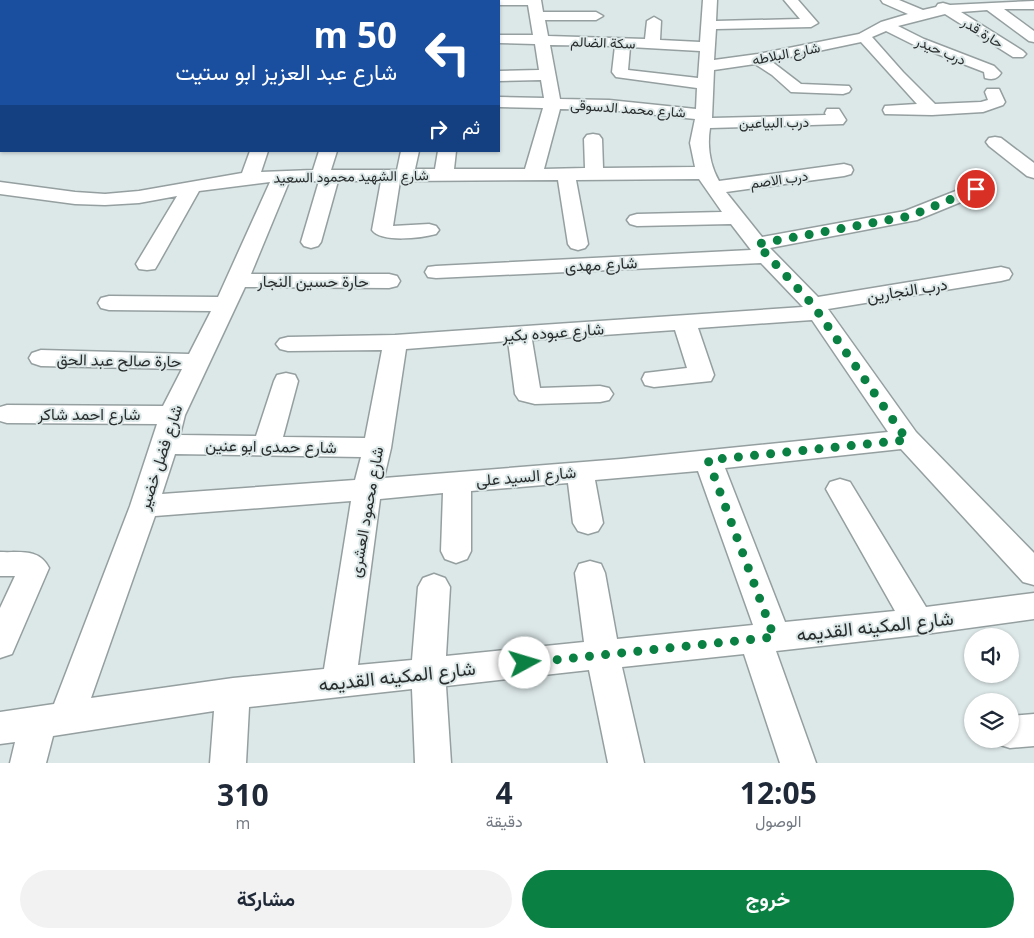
<!DOCTYPE html>
<html lang="ar">
<head>
<meta charset="utf-8">
<style>
	body { margin:0; font-family:"Open Sans",Vazirmatn,sans-serif; background:#f2f2f3; color:#1f2937; direction:rtl; height:100vh; display:flex; flex-direction:column; font-size:19px; white-space:nowrap }
	* { box-sizing:border-box; margin:0 }
	p { font-size:16px; color:#747a83 }
	.icon { flex:none; width:28px; height:28px; fill:none; stroke:currentColor; stroke-width:2; stroke-linecap:round; stroke-linejoin:round }
	.map { position:relative; height:763px; overflow:hidden; direction:ltr }
	.drawer { display:flex; flex-direction:column; background:#fff; flex:1 }
	.drawer>* { flex:none }
	.guide { position:absolute; left:0px; top:0px; width:500px; height:152px; box-shadow:0 1px 4px #0004; direction:rtl; background:#1a4fa0; color:#fff; overflow:hidden }
	.controls { position:absolute; left:964px; top:628px; display:grid; gap:10px }
	.controls a { display:grid; place-items:center; width:55px; height:55px; border-radius:50%; background:#fff; box-shadow:0 1px 4px #0004; font-size:25px }
	.pin { position:absolute; display:grid; place-items:center; width:42px; height:42px; color:#fff; margin:-21px; border:2px solid #fff; border-radius:50%; box-shadow:0 1px 5px #0007 }
	.me { position:absolute; width:55px; margin:-28px; rotate:84deg; stroke-linejoin:round; filter:drop-shadow(0 0 4px #0008) }
	.turn { display:flex; align-items:center; gap:18px; height:105px; padding:0 20px; font-size:22px }
	.turn .icon { width:65px; height:65px; stroke-width:2.5 }
	.turn b { display:block; font-size:35px; line-height:42px }
	.then { display:flex; align-items:center; height:48px; padding:0 20px; background:#0003; gap:10px; font-size:19px }
	.eta { display:flex; justify-content:space-evenly; align-items:center; height:85px; text-align:center }
	.eta b { font-size:30px; font-weight:700; line-height:35px }
	.action { display:flex; gap:10px; margin-top:auto; padding:10px 20px }
	.action a { flex:1; height:58px; border-radius:30px; background:#0b8043; color:#fff; font-size:20px; font-weight:700; line-height:58px; text-align:center }
	.action a+a { background:#f2f2f3; color:#1f2937 }
	.map>svg:first-child { display:block }
</style>
</head>
<body>
<div class="map">
<svg width="1034" height="763" viewBox="0 0 1034 763">
	<rect width="100%" height="100%" fill="#dce7e7"/>
	<g fill="none" stroke-linecap="round" stroke-linejoin="round">
		<g stroke="#959fa0" stroke-width="3">
			<g id="minor">
				<path d="M434 0H541L543 12H596L603 16 596 20H545L548 36 645 39 647 21 654 17 661 21 660 40 700 42 703 0H717L716 21 800 19 784 0H798L818 23 811 27 716 29 714 60 758 54 859 34 881 22 908 14 883 3 881 0H899L923 10 936 7 938 4 943 3 950 5 1034 1V9H1004L1034 31V42L1029 41 987 10 961 12 1023 51 1026 54 1023 57H1013L945 14 898 26 924 39 994 66 1001 73C997 79 993 80 985 78L984 72 914 45 886 31 872 37 903 72 935 104 981 102 988 100 985 92 987 89H999L1005 102 1003 105 983 112 932 115 885 114 883 110 885 106 917 104 861 42 771 61 801 84 849 86 851 89 849 92 843 94 791 92 772 75 755 64 714 70 712 118 826 115 825 113 827 109H839L846 120 843 124 710 128C707 146 710 165 719 181L844 164 851 166 853 170 851 174 844 176 726 192 762 237 905 211 976 183 983 185 986 189 983 193 917 220 770 248 818 297 1001 267 1009 269 1012 274 1009 279 1001 281 828 309 916 432 1034 553V585L1023 582 901 449 725 468 785 622 895 611 826 489 830 482 840 479 850 482 926 607 1034 593V619L918 635 776 651 816 763H780L744 654 622 667 644 763H608L589 670 446 686 451 763H415L412 689 249 707 246 763H210L214 711 53 736 46 763H10L15 742 0 744V712L54 704 130 506 157 424 7 423 0 421V407L7 405 163 406 182 369 41 366 32 363 29 358 32 353 41 350 189 354 211 311 109 310 101 308 98 303 101 298 109 296 218 297 270 182 199 191 158 264 155 269 147 270 139 269 136 264 177 196 139 203 105 205 75 204 0 194V182L75 192 105 194 139 191 242 173 250 151H268L261 172 313 170 319 151H337L331 170H397L401 151H419L415 169H435L438 151H456L454 169H525L543 108 499 107V97L544 98 541 80 499 81V71L539 70 535 44 499 43V35H533L528 5H499V1ZM550 45 615 46 612 72 616 77 697 88 696 109 609 100 560 99ZM630 47 700 51 698 78 628 70ZM560 109 609 110 695 119 690 143 695 167 603 168 602 139 599 135 593 134 587 135 584 139 585 168 544 169ZM699 179 722 212 637 214 630 216 627 220 630 224 637 226 731 224 751 250 436 266 428 267 425 272 428 277 436 278 761 263 803 307 395 335 288 337 280 339 276 344 280 349 288 351 382 350 365 438 283 437 298 381 295 375 286 373 277 375 274 381 256 436 180 435 185 415 245 287 389 288 397 286 400 281 397 276 389 274H251L289 182 319 181 301 242 304 246 311 248 318 246 321 242 338 181H381L372 230C381 243 422 238 436 234L439 230 436 226 429 224 393 226 400 181 558 180 568 244 571 248 578 250 585 248 588 244 576 180ZM812 320 888 432 621 459 384 478 391 448 406 349 508 341 515 394 519 400 535 404 600 402 609 400 613 394 609 388 600 386 540 388 532 340 675 330 687 368 645 373 642 379 645 385 654 387 711 381 714 375 698 328ZM175 454 361 457 355 480 162 494ZM698 471 753 625 617 639 605 573 601 564 590 561 579 564 575 573 584 642 446 656 450 587 445 578 434 574 423 578 418 587 412 660 358 665 380 499 443 493 441 551 445 559 456 563 467 559 471 551V491L568 483 573 523 578 531 588 534 598 531 603 523 595 480ZM351 501 324 669 233 678 91 698 155 516Z"/>
				<rect x="0" y="46" width="1" height="8"/>
				<polygon points="995,137 1001,138 1034,163 1034,178 1027,176 989,146 986,142 989,138"/>
				<path d="M0 552C20 553 39 548 49 568L12 654 0 658V608L15 576H0Z"/>
				<polygon points="1034,714 1034,746 1010,748 997,744 995,739 1010,739 1010,716"/>
			</g>
		</g>
		<use href="#minor" fill="#fff" fill-rule="evenodd"/>
	</g>
	<g fill="none" stroke-linecap="round" stroke-linejoin="round">
		<polyline stroke="#0b8043" stroke-width="9" stroke-dasharray="0 16.2" points="525,663 774,637 708,460 907,440 813,305 757,244 910,216 976,189"/>
	</g>
	<g text-anchor="middle" dominant-baseline="central" stroke-width="4" stroke-linejoin="round" paint-order="stroke">
		<g font-size="14" fill="#292d2d" stroke="#dce7e7">
			<text transform="translate(983 32) rotate(32)">حارة قدر</text>
			<text transform="translate(603 42) rotate(2)">سكة الضالم</text>
			<text transform="translate(941 50) rotate(23)">درب حيدر</text>
			<text transform="translate(786 53) rotate(-11)">شارع البلاطه</text>
			<text transform="translate(628 108) rotate(4)">شارع محمد الدسوقى</text>
			<text transform="translate(774 122) rotate(-1)">درب البياعين</text>
			<text transform="translate(351 176) rotate(-1)">شارع الشهيد محمود السعيد</text>
			<text transform="translate(779 179) rotate(-8)">درب الاصم</text>
		</g>
		<g font-size="16" fill="#292d2d" stroke="#dce7e7">
			<text transform="translate(601 264) rotate(-3)">شارع مهدى</text>
			<text x="313" y="281">حارة حسين النجار</text>
			<text transform="translate(907 290) rotate(-9)">درب النجارين</text>
			<text transform="translate(553 332) rotate(-4)">شارع عبوده بكير</text>
			<text transform="translate(119 360) rotate(1)">حارة صالح عبد الحق</text>
			<text x="89" y="414">شارع احمد شاكر</text>
			<text transform="translate(271 446) rotate(1)">شارع حمدى ابو عنين</text>
			<text transform="translate(160 457) rotate(-72)">شارع فضل خضير</text>
			<text transform="translate(526 476) rotate(-5)">شارع السيد على</text>
			<text transform="translate(366 512) rotate(-80)">شارع محمود العشرى</text>
		</g>
		<g font-size="19" fill="#292d2d" stroke="#dce7e7">
			<text transform="translate(875 626) rotate(-6)">شارع المكينه القديمه</text>
			<text transform="translate(397 676) rotate(-6)">شارع المكينه القديمه</text>
		</g>
	</g>
</svg>
<div class="controls">
<a><svg class="icon" aria-label="sound" viewBox="0 0 24 24"><path d="M4 9h4l5-4v14l-5-4H4zM17 9q2 3 0 6"/></svg></a>
<a><svg class="icon" aria-label="layers" viewBox="0 0 24 24"><path d="M12 4l9 5-9 5-9-5zM3 14l9 5 9-5"/></svg></a>
</div>
<div class="pin" style="left:976px;top:189px;background:#d93025"><svg class="icon" aria-label="arrive" viewBox="0 0 24 24"><path d="M6 21V4h12l-3 4 3 4H6"/></svg></div>
<svg class="me" style="left:525px;top:663px" viewBox="-20 -20 40 40"><circle r="19" fill="#fff"/><path d="M0-13L10 11 0 6-10 11z" fill="#0b8043"/></svg>
<div class="guide">
<div class="turn"><svg class="icon" aria-label="left" viewBox="0 0 24 24"><path d="M17 20v-9H6M10 6l-5 5 5 5"/></svg><div><b>50 m</b>شارع عبد العزيز ابو ستيت</div></div>
<div class="then">ثم<svg class="icon" aria-label="right" viewBox="0 0 24 24"><path d="M7 20v-9h11M14 6l5 5-5 5"/></svg></div>
</div>
</div>
<section class="drawer">
<div class="eta">
<div><b>12:05</b><p>الوصول</p></div>
<div><b>4</b><p>دقيقة</p></div>
<div><b>310</b><p>m</p></div>
</div>
<div class="action"><a>خروج</a><a>مشاركة</a></div>
</section>
</body>
</html>
